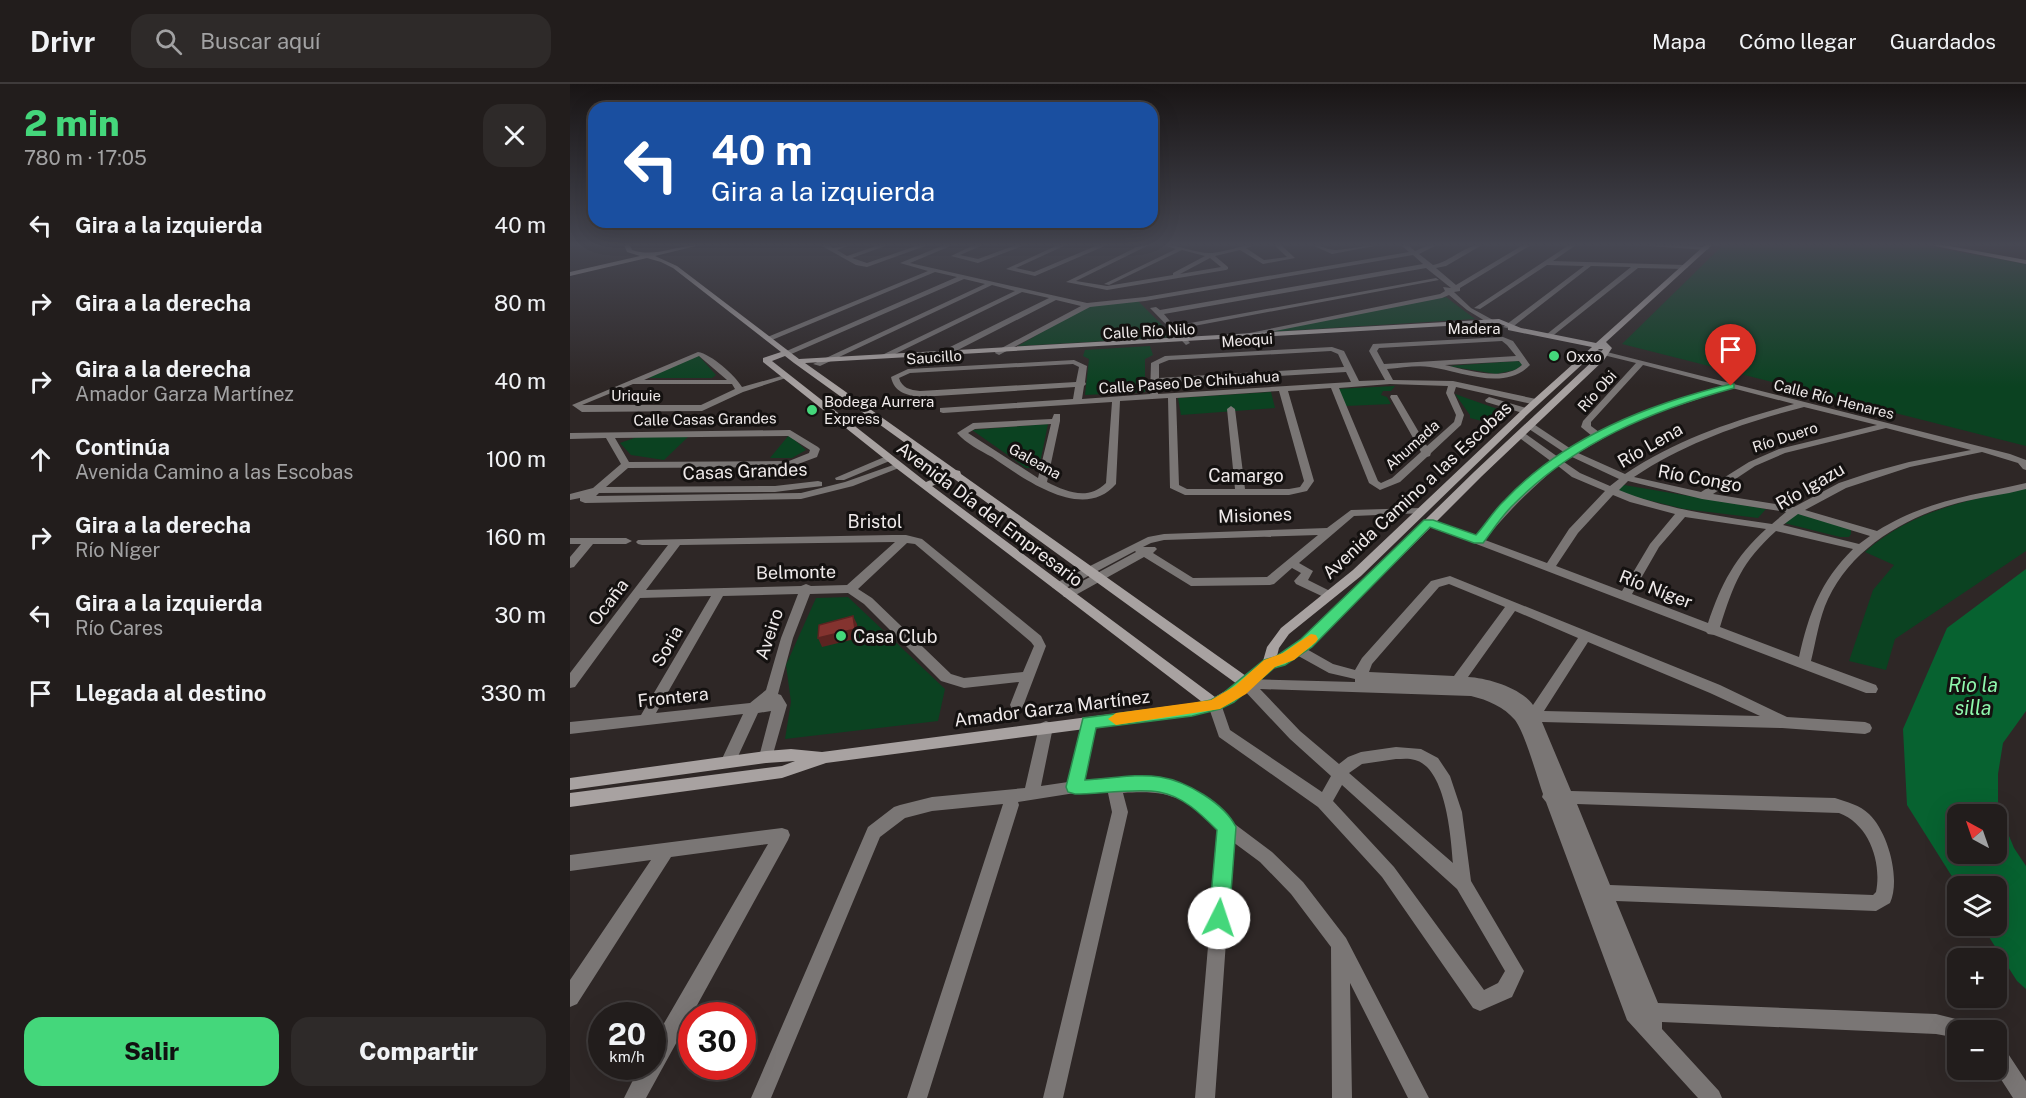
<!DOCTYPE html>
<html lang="es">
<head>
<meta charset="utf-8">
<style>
	body { margin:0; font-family:"Public Sans",sans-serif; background:#2e2a29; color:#f1f3f6; height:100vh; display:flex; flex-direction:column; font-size:22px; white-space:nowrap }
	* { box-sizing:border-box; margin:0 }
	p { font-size:20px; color:#a2a2a3 }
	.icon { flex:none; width:33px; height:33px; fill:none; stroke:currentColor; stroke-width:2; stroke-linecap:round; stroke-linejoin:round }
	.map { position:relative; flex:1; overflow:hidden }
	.details { display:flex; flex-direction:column; background:#221d1c; width:570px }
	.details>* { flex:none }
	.guide { position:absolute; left:18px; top:18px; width:570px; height:126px; border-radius:18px; box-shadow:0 6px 24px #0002,0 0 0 2px #3f3b3b; background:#1a4fa0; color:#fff; overflow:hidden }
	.needle { width:39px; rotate:320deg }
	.buttons { position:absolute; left:1377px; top:720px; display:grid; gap:12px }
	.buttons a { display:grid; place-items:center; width:60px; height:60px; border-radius:12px; background:#221d1c; box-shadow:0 6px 24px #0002,0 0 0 2px #3f3b3b; font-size:30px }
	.speed { position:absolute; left:18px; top:918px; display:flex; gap:12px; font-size:30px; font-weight:700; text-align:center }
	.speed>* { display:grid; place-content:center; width:78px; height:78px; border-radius:50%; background:#221d1c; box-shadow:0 6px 24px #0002,0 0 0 2px #3f3b3b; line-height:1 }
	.speed small { font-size:15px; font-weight:400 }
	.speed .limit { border:9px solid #d22; background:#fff; color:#111 }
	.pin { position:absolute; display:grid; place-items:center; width:51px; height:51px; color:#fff; margin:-62px -26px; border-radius:50% 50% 50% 0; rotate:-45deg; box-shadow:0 0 6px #0007 }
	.pin .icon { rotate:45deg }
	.me { position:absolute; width:66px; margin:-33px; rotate:4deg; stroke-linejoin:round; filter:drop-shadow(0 0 4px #0008) }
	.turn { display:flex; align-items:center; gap:21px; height:126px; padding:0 24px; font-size:27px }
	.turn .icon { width:78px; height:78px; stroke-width:2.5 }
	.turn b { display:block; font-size:42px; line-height:51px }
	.round { display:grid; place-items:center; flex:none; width:63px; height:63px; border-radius:18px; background:#2e2a29 }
	.overview { display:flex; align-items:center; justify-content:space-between; height:102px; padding:0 24px }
	h1 { font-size:36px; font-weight:800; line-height:45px; color:#44d77b }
	.cta { display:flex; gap:12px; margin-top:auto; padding:12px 24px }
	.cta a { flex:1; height:69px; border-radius:18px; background:#44d77b; color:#111; font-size:24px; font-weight:800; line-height:69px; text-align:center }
	.cta a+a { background:#2e2a29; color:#f1f3f6 }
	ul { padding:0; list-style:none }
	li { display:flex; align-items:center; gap:18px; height:78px; padding:0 24px }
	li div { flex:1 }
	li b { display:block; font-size:22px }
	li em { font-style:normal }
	header { display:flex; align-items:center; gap:36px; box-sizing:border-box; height:84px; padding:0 30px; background:#221d1c; border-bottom:2px solid #3f3b3b }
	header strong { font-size:28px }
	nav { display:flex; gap:33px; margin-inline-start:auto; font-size:21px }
	.search { width:420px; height:54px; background:#2e2a29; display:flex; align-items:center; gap:15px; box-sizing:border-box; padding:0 21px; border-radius:18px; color:#a2a2a3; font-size:22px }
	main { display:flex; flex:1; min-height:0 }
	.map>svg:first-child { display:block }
</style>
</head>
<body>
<header>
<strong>Drivr</strong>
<div class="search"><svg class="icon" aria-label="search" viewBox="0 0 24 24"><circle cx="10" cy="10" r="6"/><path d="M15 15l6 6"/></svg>Buscar aquí</div>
<nav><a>Mapa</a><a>Cómo llegar</a><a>Guardados</a></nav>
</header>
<main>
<section class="details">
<div class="overview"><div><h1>2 min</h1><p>780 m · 17:05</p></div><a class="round"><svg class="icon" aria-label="close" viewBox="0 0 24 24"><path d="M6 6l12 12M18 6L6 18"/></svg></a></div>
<ul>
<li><svg class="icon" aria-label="left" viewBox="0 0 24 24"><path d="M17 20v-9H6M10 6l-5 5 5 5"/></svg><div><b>Gira a la izquierda</b></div><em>40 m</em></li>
<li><svg class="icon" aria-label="right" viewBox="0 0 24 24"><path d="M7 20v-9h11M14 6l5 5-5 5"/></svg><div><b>Gira a la derecha</b></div><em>80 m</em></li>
<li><svg class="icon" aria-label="right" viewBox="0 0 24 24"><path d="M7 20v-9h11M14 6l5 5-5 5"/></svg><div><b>Gira a la derecha</b><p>Amador Garza Martínez</p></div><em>40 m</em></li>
<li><svg class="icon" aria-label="ahead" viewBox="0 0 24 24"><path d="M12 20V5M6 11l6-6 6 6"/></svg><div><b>Continúa</b><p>Avenida Camino a las Escobas</p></div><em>100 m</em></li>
<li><svg class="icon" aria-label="right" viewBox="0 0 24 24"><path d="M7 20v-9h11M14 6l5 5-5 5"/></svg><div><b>Gira a la derecha</b><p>Río Níger</p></div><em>160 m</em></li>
<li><svg class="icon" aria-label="left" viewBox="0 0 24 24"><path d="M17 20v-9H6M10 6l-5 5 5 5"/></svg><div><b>Gira a la izquierda</b><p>Río Cares</p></div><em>30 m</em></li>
<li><svg class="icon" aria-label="arrive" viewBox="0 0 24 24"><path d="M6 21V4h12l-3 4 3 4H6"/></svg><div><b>Llegada al destino</b></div><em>330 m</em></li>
</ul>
<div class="cta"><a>Salir</a><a>Compartir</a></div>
</section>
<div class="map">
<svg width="1456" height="1014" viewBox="0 0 1456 1014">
	<rect width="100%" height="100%" fill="#2e2726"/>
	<g fill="#0b4221">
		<polygon points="1153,161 1351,161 1456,180 1456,362 1052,260"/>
		<polygon points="876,213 905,235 697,248 697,247"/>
		<polygon points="568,217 604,253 448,262 515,223"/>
		<polygon points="580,262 583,271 575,275 575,308 515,311 519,275 513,272 515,266"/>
		<polygon points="128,271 146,291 142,294 74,294"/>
		<polygon points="947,277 953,279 952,281 945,286 926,290 878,282"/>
		<polygon points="825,302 821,307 813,307 811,311 817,313 821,320 776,322 765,305"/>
		<polygon points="701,308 705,324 611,331 608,314"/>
		<polygon points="885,310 936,328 924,340 900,334 900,331"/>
		<polygon points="478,340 469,384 456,384 402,346"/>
		<polygon points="219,351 236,366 222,374 200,374"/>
		<polygon points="67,353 118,353 94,376 61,371 50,359"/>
		<polygon points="1054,401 1196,425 1188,434 1114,425 1053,410 1047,404"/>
		<path d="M1456 404V467L1325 555 1316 586 1279 577 1303 506 1324 481 1295 468C1341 427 1397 416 1456 404Z"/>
		<polygon points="1225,429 1281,445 1281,450 1279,453 1270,453 1214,439"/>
		<polygon points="278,513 375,605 368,637 215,655 221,618 216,581 246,514"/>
	</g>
	<path fill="#076230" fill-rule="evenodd" d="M1456 485V627L1433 659 1428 690V725L1444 764 1456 782V905L1447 897 1412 842H1426V802H1388L1337 721 1333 645 1377 544ZM1388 730H1426V770H1388Z"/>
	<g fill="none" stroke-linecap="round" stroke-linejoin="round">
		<g fill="#7a7675" fill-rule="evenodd">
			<polygon points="250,161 258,161 263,164 280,161 267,166 277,172 309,161 318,161 282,174 297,179 349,161 358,161 297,183 286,181"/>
			<path d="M374 161H383L340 179 517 219 575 213 839 168 831 161H838L845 167 859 161H867L849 170 863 181C880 178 894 161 912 161L876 182 866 184 886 201 953 161H961L890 204V207L884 208 901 224 923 236 924 238 920 240 897 226 879 211 872 214 664 255 660 253 870 210 875 207 873 203 881 204 856 184 594 230 604 242 866 194 869 196 608 245 620 259 616 261 580 224 586 223 590 226 853 180 843 171 575 217 520 223 429 271 425 269 426 267 511 222 486 216 380 270H374V266L479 214 452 208 319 273 312 271 445 207 422 201 250 282 243 280 415 200 394 195 219 271 212 269 387 193 365 188 202 256 195 254 358 187 330 179Z"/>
			<polygon points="404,161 413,161 390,171 408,175 446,161 455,161 408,179 381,172"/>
			<polygon points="488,161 496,161 446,184 464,188 528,161 537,161 465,192 436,185"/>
			<path d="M571 161H579L506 197 537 202 603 191V189L635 172 612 166 539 201 534 200 606 165 594 161C610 161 627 170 642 169 656 168 670 161 685 161L676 164 694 176 717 173 704 161H711L725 174 693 180 670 166 645 172 658 183V185L656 186 537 206 496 198ZM640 174 651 183 610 190Z"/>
			<path d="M742 161C751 161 758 166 766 166 781 165 795 161 810 161L762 170Z"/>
			<polygon points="999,161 1006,161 983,177 1115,181 1118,183 1115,185 1068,184 980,254 976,252 977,250 1061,183 1021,182 940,245 933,243 1014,182 977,181 910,225 904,224"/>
			<polygon points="1066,161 1114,161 1140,164 1137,166"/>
			<path d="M933 253 943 257 960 281C935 308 890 287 860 283 847 281 831 284 817 285L823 296 883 297 966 315 970 318 966 321 886 303 884 309 894 331 891 341 861 369 860 372 857 373 830 398 810 406 799 399 761 304 718 307 744 397 737 407 719 411H615L600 404 598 314 550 317 546 400C513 439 453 394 422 373 409 366 397 360 387 349L403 339 482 335 484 330H490V337L477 398C497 408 518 417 536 399L542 318 373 329 370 328V324L503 315 505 303 350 313C336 311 324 308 321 293L338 285 504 276 517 282 515 298 516 300 514 302 512 315 580 310 581 279 595 272 762 263 774 267 789 297 815 296 799 267 803 260ZM932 257 937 261 946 272 814 280 807 267 809 264ZM761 267 768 270 774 283 589 294V280L599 276ZM949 277 952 281C933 298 898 286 875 281ZM503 280 509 283 506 298 350 307C340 306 332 304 329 294L340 289ZM776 288 781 298 588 310 589 299ZM820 300 878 302 876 309 886 331 884 338 857 362 827 311H821L820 313 851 368 822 394 811 399 808 397 769 304ZM709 307 734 397 730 403 719 405H675L665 325 661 322 657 325 665 405H617L609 401 606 314ZM481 340 468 394 398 349 405 345Z"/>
			<path d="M1021 264 1440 370 1456 376V386L1453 385 1448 379 1412 368 1340 383 1276 404 1235 426 1307 447C1357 416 1401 412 1456 399V405C1434 411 1410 413 1388 419 1335 433 1282 464 1258 515 1249 534 1246 557 1241 577L1306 601 1308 605 1306 609H1296L1144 551 1138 550 1136 548 854 440 853 438 858 435 906 452C929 425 953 400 982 378L947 352V348H953L988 373 995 369 956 343V339H962L1001 365 1022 352 1011 343 1013 337 1066 279 1021 268ZM1073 281 1154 302 1082 324 1029 348 1021 342V338ZM1162 304 1224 320C1163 337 1109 354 1055 390L1008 369 1055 342 1089 328ZM1234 323 1307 341 1209 365 1179 378 1131 408 1064 393C1117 358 1173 339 1234 323ZM1316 344 1401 366 1339 378 1302 388 1269 399 1224 423 1143 410 1185 382 1215 369ZM1002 373 1049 395 1040 402 1010 389 994 378ZM988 382 1002 393 1035 407 999 445 977 479 915 456C937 428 961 405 988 382ZM1058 397 1132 415 1216 428 1202 440C1150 432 1097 426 1049 406ZM1043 411 1060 418 1105 430 1080 460 1052 507 986 482 1008 449ZM1228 430 1300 452 1289 460 1213 441ZM1115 433 1196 445C1165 473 1151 500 1138 539L1062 510 1089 463ZM1206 447 1283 465C1250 498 1239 529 1229 573L1150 543C1164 499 1171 479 1206 447Z"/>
			<path d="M128 268C141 270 165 291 172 303L215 291 219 293 173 308 132 327 12 328 2 321ZM129 272 157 296H74ZM63 300H162L165 305 131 321H12Z"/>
			<polygon points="919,313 959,325 960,327 956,330 916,318 915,316"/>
			<path d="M220 346 248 363 250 365 247 373 220 383 58 384 36 403 205 402 248 397 252 398V402L205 408 29 409 26 412 231 409 275 398 326 380 329 379 334 382 283 402 231 415 15 419 10 417V414L0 416V410L23 404 51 380 36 354 0 355V349ZM218 352 240 366 239 369 219 377 59 378 45 354Z"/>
			<polygon points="319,371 322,372 322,376 274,396 266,396 265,394"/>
			<path d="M850 424 854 425 855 427 854 429 784 432 729 479 743 487 738 496 762 508 764 511 762 514 758 515 726 500 724 497 731 489 722 484 704 500 700 501 621 502 574 473 502 513H494L492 510 494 507 566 468 565 467 492 506 488 507 482 503 484 500 578 453 594 450 757 444 781 426ZM748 451 697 493 623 494 583 469 587 465 585 463H573L581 459 594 456Z"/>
			<path d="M322 451H336L352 455 471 552 476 562 452 625 447 626 442 625 440 621 449 598 394 604 371 597 294 520 278 509 240 510 223 554 208 610 211 611 217 621 201 677 196 679 191 677 189 673 201 627 188 629 164 681 159 683 154 681 151 677 173 630 0 650V638L71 631 141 512 70 514 5 603 0 604V589L98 461H72L68 460 66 458 68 456ZM325 458 277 501 241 502 236 500 231 502 76 506 110 461ZM337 459 345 460 461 558 464 562 453 588 394 594 381 590 302 514 288 505ZM228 510 211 554 196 606 180 619 86 629 153 512Z"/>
			<polygon points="0,454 56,454 62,457 56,460 23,460 4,483 0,484 0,473 11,460 0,460"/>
			<path d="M880 492 1150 601 1217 633 1295 638 1300 640 1302 644 1300 648 1295 650 1212 644 972 638 1001 707 1265 714C1277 718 1290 721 1299 730 1318 748 1331 795 1320 819L1306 827 1046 817 1088 919 1366 930 1402 939 1405 946H1388V954L1366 950 1092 938V945L1149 1007 1152 1014H1128L1057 936 976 718 972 713 973 710C967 693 955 649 945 636 934 623 918 616 901 612L690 605 730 647 769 680 778 673 791 668 826 663 851 665 868 674 880 692 892 728 901 797 954 887 942 913 910 927 903 924 812 793 748 723 649 653 638 621 640 617 645 616 650 617 660 646 752 708 761 692 720 655 672 604 670 600 672 596 677 595 785 598V595L759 589 723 569 721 566 723 563H733L763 580 785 586 792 574 861 497ZM879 500 935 523 884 592 799 588 802 580 869 503ZM945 527 1008 554 963 621C951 604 918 594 898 593ZM1018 558 1140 609 1190 632 974 627ZM826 675C832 675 839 674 845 676 876 684 881 753 883 779L779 689 792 680ZM772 701 887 805 935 887 928 899 914 906 824 783 763 717ZM1007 720 1269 729C1299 740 1312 778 1306 808L1303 811 1040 801Z"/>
			<path d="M519 633 524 634 526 638 514 697 580 695 611 702 634 714 662 738 702 768 733 798 776 854 859 1014H838L780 899 782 1014H762L761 863 721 810 690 778 663 758 645 1014H625L648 746C614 713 601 706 553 709L558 728 493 1014H473L542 728 538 709H505L448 718 449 721 357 1014H337L433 720 362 727 335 734 310 753 201 1014H181L298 743 324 723 330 721 362 713 455 704 469 643 471 639 476 637 481 639 483 643 471 702 498 698 512 638 514 634Z"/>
			<polygon points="212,744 218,746 220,751 218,756 76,1014 54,1014 70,982 82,982 82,960 198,760 101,773 7,920 0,923 0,896 81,776 0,787 0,771"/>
			<polygon points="1426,959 1433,962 1456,997 1456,1014 1443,1014 1425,986 1426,986"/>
		</g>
		<g fill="#a8a2a1" fill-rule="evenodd">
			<path d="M54 161H60L62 166C86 174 105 161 130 161L85 172 107 182 229 275 929 235 951 244 1026 259 1135 161H1142L1036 258 1042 264 1034 276 912 392 742 562 715 580 703 583 682 604 650 625 622 631 256 679 212 694 0 723V709L212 682 225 677 196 679 0 706V694L196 667 221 665 252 668 632 618 326 384 193 278V274L211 268 103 184 91 178 77 174 0 192V188L70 172 57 168ZM928 239 938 243V246L1022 263 953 325 783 486 711 544 697 563 693 577 676 592 391 390 390 387 386 386 235 279ZM1029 265H1033L1028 272 904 388 732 556 707 572 709 564 719 550 791 492 959 329ZM215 272 224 279 377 389 356 398 202 277ZM383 394 667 600 645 613 362 402Z"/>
			<polygon points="1360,161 1374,161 1456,176 1456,180"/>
		</g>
	</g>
	<polygon fill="#5c2421" points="283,532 287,540 289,554 252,563 248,554"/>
	<polygon fill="#84332f" stroke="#5c2421" stroke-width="1.5" points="283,532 285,545 248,554 249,541"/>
	<linearGradient id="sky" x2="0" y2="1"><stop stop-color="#191515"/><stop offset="0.53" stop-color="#464752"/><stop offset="1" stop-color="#464752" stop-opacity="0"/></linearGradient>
	<rect width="1456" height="303" fill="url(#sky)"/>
	<path fill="#44d77b" stroke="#2c8c50" stroke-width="1.5" d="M1161 300H1164V304C1083 326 1004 359 944 420 932 431 923 446 913 459H904L860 443 742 563 715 581 704 584 664 618 650 625 622 632 526 644 515 696C538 695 567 689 590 693 616 697 654 719 666 743L659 834 656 840 649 843 642 840 639 834 647 746C631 730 613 712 589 708 567 704 528 710 505 710L498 708 496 703 513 634 622 620 641 616 652 610 694 576 705 573 731 555 854 436H863L906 451C916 440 924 426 935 416 994 353 1079 320 1161 300Z"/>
	<polygon fill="#f59e0b" points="741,550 746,551 748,555 746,558 724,576 705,583 676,610 650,625 546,641 538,635 546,629 641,616 665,602 694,576 713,569"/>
	<g fill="#44d77b" stroke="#141110" stroke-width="2">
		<circle cx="984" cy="272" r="6"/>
		<circle cx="242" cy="326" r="6"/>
		<circle cx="271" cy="552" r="6"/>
	</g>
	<g text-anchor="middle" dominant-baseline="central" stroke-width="6" stroke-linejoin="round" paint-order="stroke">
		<g font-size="15" fill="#efeaea" stroke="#141110">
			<text x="904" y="244">Madera</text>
			<text transform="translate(579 247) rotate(-3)">Calle Río Nilo</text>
			<text transform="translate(677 256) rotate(-4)">Meoqui</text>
			<text transform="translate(364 273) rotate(-4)">Saucillo</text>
			<text transform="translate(619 298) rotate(-4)">Calle Paseo De Chihuahua</text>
			<text transform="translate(1027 307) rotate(-48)">Río Obi</text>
			<text x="66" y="311">Uriquie</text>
			<text transform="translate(1264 315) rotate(14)">Calle Río Henares</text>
			<text transform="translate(135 335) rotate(-1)">Calle Casas Grandes</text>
			<text transform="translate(1215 353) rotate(-18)">Río Duero</text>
			<text transform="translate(842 361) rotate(-42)">Ahumada</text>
			<text transform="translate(465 377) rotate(29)">Galeana</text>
		</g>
		<g font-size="15" fill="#efeaea" stroke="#141110" text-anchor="start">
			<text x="996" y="272">Oxxo</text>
			<text x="254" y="317">Bodega Aurrera<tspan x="254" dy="17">Express</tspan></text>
		</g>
		<g font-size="18" fill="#efeaea" stroke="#141110">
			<text transform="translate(1080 361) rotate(-30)">Río Lena</text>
			<text transform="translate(175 387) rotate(-2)">Casas Grandes</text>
			<text x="676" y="391">Camargo</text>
			<text transform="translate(1130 394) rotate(10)">Río Congo</text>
			<text transform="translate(1240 402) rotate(-30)">Río Igazu</text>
			<text transform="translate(847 406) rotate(-43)">Avenida Camino a las Escobas</text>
			<text transform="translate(420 430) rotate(37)">Avenida Día del Empresario</text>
			<text transform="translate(685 431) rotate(-2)">Misiones</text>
			<text x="305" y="437">Bristol</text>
			<text transform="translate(226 488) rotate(-1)">Belmonte</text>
			<text transform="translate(1086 505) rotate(21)">Río Níger</text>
			<text transform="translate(38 518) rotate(-53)">Ocaña</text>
			<text transform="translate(199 550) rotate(-72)">Aveiro</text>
			<text transform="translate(97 562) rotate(-60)">Soria</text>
			<text transform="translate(103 613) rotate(-6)">Frontera</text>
			<text transform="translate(482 624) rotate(-7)">Amador Garza Martínez</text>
		</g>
		<g font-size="18" fill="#efeaea" stroke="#141110" text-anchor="start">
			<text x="283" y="552">Casa Club</text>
		</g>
		<g font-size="20" font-style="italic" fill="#8ff8ad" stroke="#141110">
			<text x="1403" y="601">Rio la<tspan x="1403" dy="23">silla</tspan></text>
		</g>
	</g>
</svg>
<div class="buttons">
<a><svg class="needle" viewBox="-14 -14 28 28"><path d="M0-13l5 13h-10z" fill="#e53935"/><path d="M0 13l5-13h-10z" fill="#a2a2a3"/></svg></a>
<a><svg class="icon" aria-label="layers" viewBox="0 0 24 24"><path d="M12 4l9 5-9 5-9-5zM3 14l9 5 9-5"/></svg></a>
<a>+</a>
<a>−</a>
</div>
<div class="speed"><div>20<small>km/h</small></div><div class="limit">30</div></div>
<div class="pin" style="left:1161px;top:302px;background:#d93025"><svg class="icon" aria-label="arrive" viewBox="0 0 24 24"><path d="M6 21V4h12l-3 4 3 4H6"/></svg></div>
<svg class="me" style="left:649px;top:834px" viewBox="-20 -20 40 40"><circle r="19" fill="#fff"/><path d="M0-13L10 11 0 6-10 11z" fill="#44d77b"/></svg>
<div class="guide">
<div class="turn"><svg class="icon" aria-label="left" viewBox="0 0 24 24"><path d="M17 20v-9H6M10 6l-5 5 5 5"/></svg><div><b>40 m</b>Gira a la izquierda</div></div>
</div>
</div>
</main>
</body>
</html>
